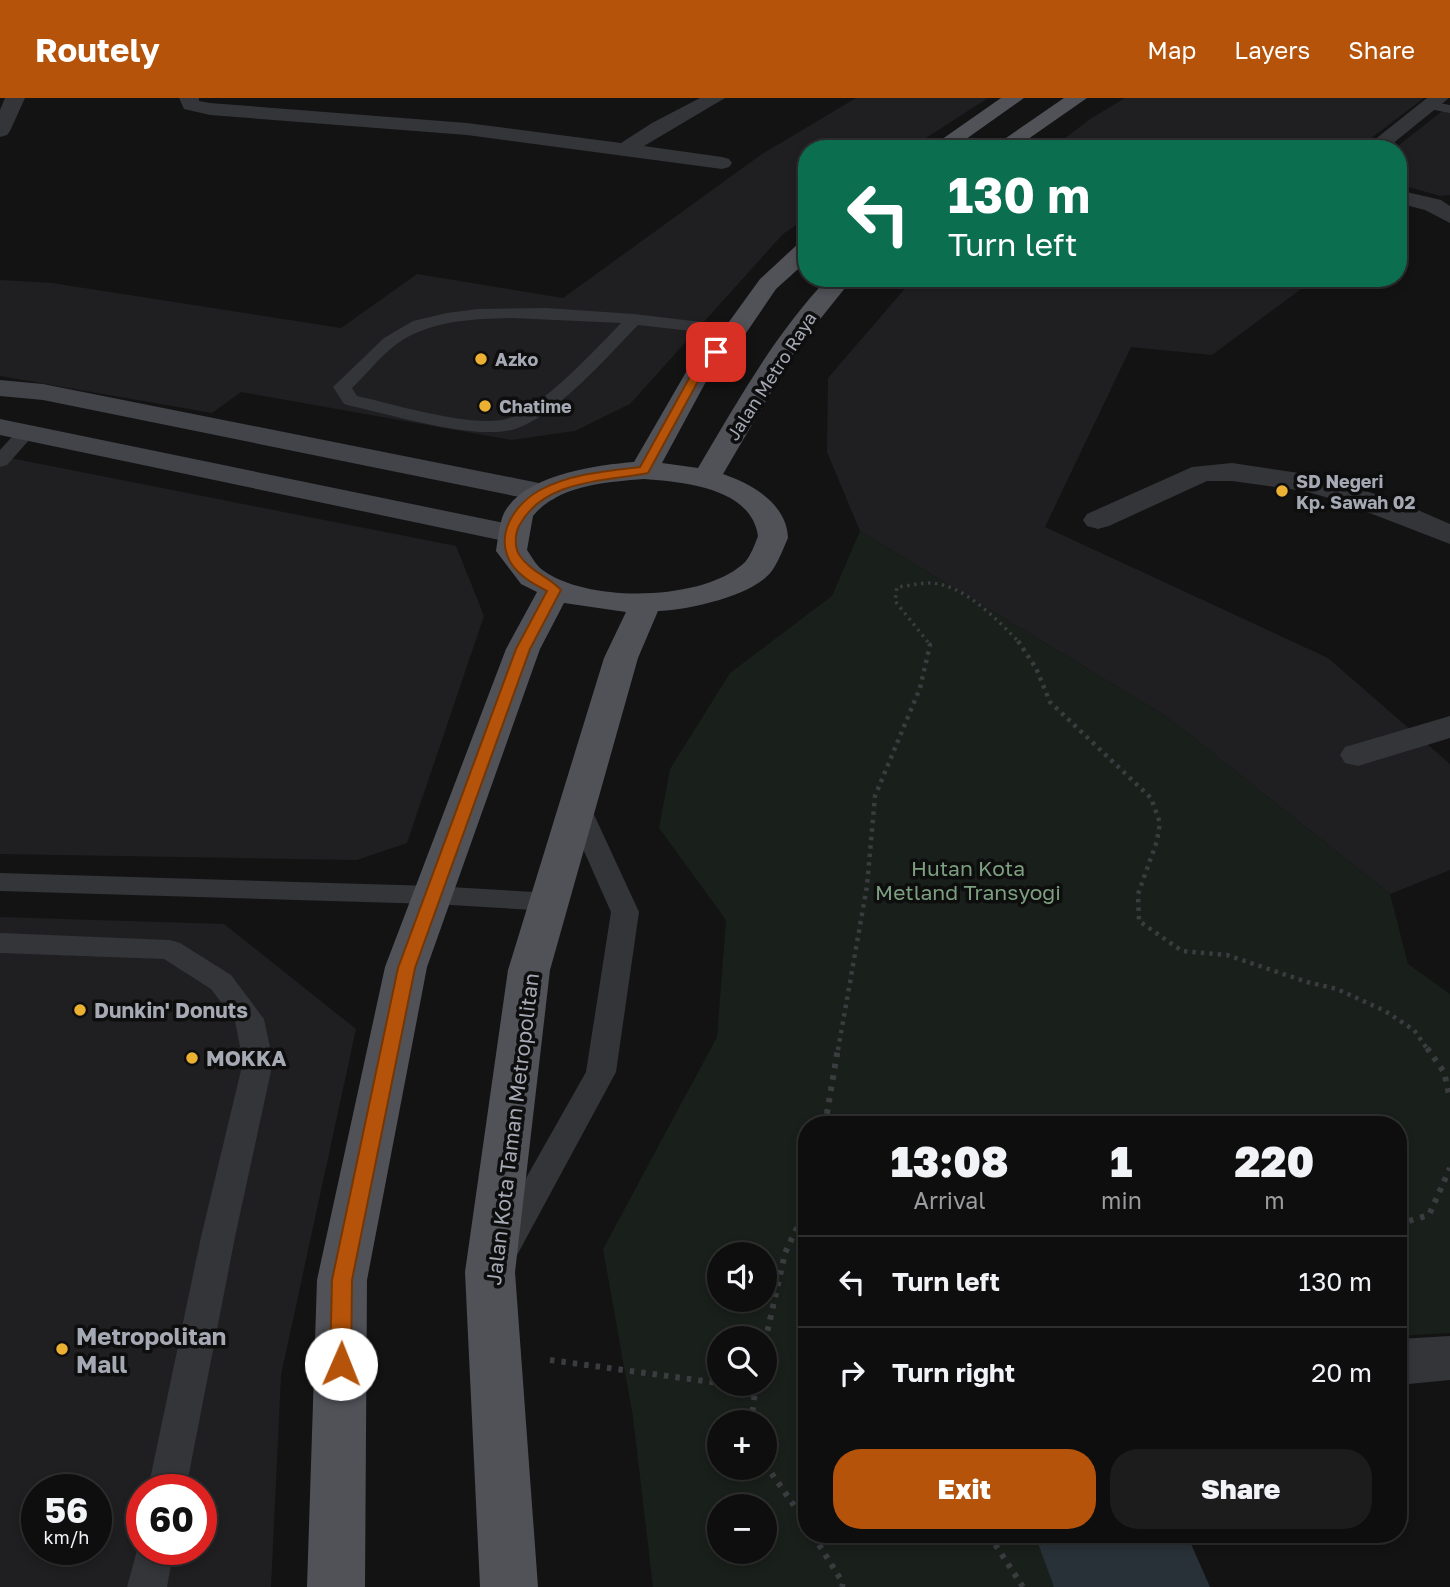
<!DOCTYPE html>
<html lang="en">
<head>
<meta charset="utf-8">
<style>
	body { margin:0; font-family:"Golos Text",sans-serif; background:#1c1c1d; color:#f1f3f6; height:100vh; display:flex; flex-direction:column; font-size:26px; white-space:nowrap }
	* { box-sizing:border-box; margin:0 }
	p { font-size:23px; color:#9b9c9e }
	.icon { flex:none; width:38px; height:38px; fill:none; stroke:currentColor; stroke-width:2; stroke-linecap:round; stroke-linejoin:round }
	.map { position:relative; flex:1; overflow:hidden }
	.details { position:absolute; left:798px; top:1018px; width:609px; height:427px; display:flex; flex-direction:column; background:#0e0e0f; border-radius:28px; box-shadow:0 4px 10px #0003,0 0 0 2px #2e2e2f }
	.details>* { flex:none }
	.guide { position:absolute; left:798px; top:42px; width:609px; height:147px; border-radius:28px; box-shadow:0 4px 10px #0003,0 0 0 2px #2e2e2f; background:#0b6e4f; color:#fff; overflow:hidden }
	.tools { position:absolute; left:707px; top:1144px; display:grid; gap:14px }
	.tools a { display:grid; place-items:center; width:70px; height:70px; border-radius:50%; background:#0e0e0f; box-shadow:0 4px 10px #0003,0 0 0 2px #2e2e2f; font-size:35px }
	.speed { position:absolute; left:21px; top:1376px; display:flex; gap:14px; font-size:35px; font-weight:700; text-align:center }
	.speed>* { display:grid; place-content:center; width:91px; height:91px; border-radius:50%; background:#0e0e0f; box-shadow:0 4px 10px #0003,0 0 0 2px #2e2e2f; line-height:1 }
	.speed small { font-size:18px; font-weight:400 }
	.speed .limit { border:10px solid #d22; background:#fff; color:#111 }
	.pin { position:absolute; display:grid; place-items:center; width:60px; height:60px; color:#fff; margin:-30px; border-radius:14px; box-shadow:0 4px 10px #0006 }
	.me { position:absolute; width:77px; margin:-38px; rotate:1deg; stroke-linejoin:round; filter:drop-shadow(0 0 5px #0008) }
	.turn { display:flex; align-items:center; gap:24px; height:147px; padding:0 35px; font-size:32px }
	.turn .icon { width:91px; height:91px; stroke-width:2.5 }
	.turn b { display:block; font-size:49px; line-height:60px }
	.eta { display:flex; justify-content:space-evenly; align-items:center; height:119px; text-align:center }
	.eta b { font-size:42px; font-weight:800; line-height:49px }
	.action { display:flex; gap:14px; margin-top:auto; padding:14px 35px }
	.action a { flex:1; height:80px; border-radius:28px; background:#b45309; color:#fff; font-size:28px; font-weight:800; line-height:80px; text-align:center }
	.action a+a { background:#1c1c1d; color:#f1f3f6 }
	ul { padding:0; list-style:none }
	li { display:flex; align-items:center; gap:21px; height:91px; padding:0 35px; border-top:2px solid #2e2e2f }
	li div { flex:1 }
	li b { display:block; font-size:26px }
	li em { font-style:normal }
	header { display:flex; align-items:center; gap:42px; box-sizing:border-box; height:98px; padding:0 35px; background:#b45309; color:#fff }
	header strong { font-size:33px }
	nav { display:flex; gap:38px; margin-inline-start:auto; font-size:24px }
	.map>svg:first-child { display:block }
</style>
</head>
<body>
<header>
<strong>Routely</strong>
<nav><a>Map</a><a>Layers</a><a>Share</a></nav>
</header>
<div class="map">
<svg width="1450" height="1489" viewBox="0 0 1450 1489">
	<rect width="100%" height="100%" fill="#131314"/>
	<g fill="#1f1f21" fill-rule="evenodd">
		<polygon points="856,0 988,0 909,51 807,51 807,120 783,136 630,306 575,333 511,342 241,294 212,315 0,278 0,182 52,185 341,230 417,176 563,200 762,56"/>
		<polygon points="1125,0 1424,0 1357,51 1051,51 1090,21"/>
		<polygon points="1450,7 1450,97 1440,98 1398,86 1398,51 1394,51"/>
		<polygon points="914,180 1316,180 1212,257 1131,249 1045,429 1328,560 1450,666 1450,772 1390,796 1167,619 860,433 827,354 828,280"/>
		<polygon points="0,358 456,448 484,518 407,745 357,762 0,756"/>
		<path d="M0 819 224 826 356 931 281 1277 271 1489H0ZM37 1391H96V1451H37ZM142 1391H201V1451H142Z"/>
	</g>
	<path fill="#191f1a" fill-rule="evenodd" d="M860 433 1167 619 1390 796 1408 866 1450 896V1235L1398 1238V1027H807V1437H1053L1076 1489H653L633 1319 603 1151 717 939 726 822 659 730 670 671 730 575 832 498ZM719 1157H765V1202H719ZM719 1241H765V1286H719ZM719 1325H765V1370H719ZM719 1409H765V1454H719Z"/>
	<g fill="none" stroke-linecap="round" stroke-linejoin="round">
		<polygon fill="#293138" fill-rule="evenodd" points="1035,1437 1187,1437 1210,1489 1054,1489"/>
		<path stroke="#3a3c40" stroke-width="3.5" stroke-dasharray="2.5 4.5" stroke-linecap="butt" d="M928 544 895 503 897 489C908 488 919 485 930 485 964 486 997 522 1019 544"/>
		<g stroke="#3a3c40" stroke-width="4.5" stroke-dasharray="3.5 5" stroke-linecap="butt">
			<polyline points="1018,543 1036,570 1050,604 1151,700 1160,725 1157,743 1138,796 1139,823 1182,853 1227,857 1307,884 1337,891 1385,913 1414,932 1428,952"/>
			<polyline points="838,952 867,788 875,698 920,590 930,547 927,543"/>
		</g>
		<g stroke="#3a3c40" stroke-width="6" stroke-dasharray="4.5 7" stroke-linecap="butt">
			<polyline points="1427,950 1444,974 1450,1001"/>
			<polyline points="825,1027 838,950"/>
			<polyline points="1398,1126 1429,1117 1450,1070"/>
			<polyline points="765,1244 785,1155 807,1109"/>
			<polyline points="550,1262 719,1285"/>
			<polyline points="726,1286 756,1290"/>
			<polyline points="751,1325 756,1286"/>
			<polyline points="765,1366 807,1426"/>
			<polyline points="813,1437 843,1485 842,1489"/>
			<polyline points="989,1437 1023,1489"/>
		</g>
		<g fill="#343539" fill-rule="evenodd">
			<polygon points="1429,3 1450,7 1450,15 1424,10 1422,7"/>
			<path d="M546 210 634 216 735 228 744 233 735 238 638 227C609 257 556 318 515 331 474 343 394 317 351 308L344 306 333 289 384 240 413 223 447 215 478 211ZM512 220 621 225C596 251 539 313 506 321 470 330 394 306 357 298L352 290C369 274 384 253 404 241 437 222 475 221 512 220Z"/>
			<polygon points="28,327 37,333 7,367 0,369 0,352 21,329"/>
			<polygon points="577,700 586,702 590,708 639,814 616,974 516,1159 504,1163 492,1159 487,1149 586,974 611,814 564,708 568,702"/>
			<polygon points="0,775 433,788 551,795 561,798 565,804 561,810 551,813 433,806 0,793"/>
			<polygon points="0,835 170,842 180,845 231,877 264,921 273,964 235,1139 186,1391 148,1391 201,1139 243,964 235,923 211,891 164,861 0,855"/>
			<polygon points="141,1438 142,1451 174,1451 167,1489 127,1489"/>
		</g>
		<g fill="#343539" fill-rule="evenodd">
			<polygon points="5,0 25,0 10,33 7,37 0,39 0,12"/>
			<polygon points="179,0 199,0 199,3 210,5 467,25 621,45 652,25 700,0 725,0 644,48 722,59 729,61 732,65 729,69 722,71 467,37 210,17 184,11"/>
			<polygon points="1427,0 1449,0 1386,51 1363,51"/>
			<polygon points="1398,92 1441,102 1450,108 1450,125 1425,112 1398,105"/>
			<polygon points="1232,365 1306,376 1356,390 1397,403 1450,426 1450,446 1336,402 1304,393 1232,383 1207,383 1109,428 1098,431 1087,428 1083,422 1087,416 1192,369"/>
			<polygon points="1450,618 1450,640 1358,668 1345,665 1340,657 1345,649"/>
			<polygon points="1450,1238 1450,1282 1398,1287 1398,1241"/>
		</g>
		<g fill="#424449" fill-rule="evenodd">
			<polygon points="0,282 43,286 544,386 554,389 559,395 554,401 544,404 43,302 0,298"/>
			<polygon points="0,321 509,426 520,429 524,435 520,441 509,444 0,337"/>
		</g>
		<g fill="#505258" fill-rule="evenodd">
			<polygon points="1001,0 1024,0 952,51 928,51"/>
			<polygon points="1064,0 1087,0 1014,51 990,51"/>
			<path d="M807 143V163L776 191 744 238 709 278 662 365 698 370C737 304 775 236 828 180H853L797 250 723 376C752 386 787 406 788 440 783 451 778 465 771 474 752 498 688 512 658 513L638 560 550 872 515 1174 538 1489H480L465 1174 508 872 604 560 626 514 564 505 540 551 427 869 367 1182 365 1489H307L317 1182 385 869 506 551 537 494 521 486 496 453C498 441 499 426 504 415 524 377 596 367 634 364L689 269 726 228 760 181 799 145ZM644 381C682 384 751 389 758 438 755 446 750 460 743 466 701 503 589 505 544 473 537 469 532 459 527 452L533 418C558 387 607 384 644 381Z"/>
		</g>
	</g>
	<path fill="#b45309" stroke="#753606" stroke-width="2" d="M712 251 721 254 702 276 648 375C604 384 544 381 519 428 515 436 514 450 520 458 531 474 548 478 561 492L530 551 415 870 352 1182 351 1266 348 1273 341 1275 333 1273 330 1266 332 1182 398 870 516 551 547 493C540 489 531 485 524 479 489 452 506 411 540 392 570 376 606 373 640 369L692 275Z"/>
	<g fill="#ecb033" stroke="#0e0e0f" stroke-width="2.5">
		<circle cx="481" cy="261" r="7"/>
		<circle cx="485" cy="308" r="7"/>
		<circle cx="1282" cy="393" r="7"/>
		<circle cx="80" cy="912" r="7"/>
		<circle cx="192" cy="960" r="7"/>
		<circle cx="62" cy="1251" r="7"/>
	</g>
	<g text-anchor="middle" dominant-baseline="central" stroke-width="7" stroke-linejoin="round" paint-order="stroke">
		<g font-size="18" font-weight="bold" fill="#a5a9b4" stroke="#0e0e0f" text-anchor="start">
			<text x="495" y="261">Azko</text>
			<text x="499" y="308">Chatime</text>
			<text x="1296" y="383">SD Negeri<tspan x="1296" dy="21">Kp. Sawah 02</tspan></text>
		</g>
		<g font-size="18" fill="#a5a9b4" stroke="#0e0e0f">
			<text transform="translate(771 278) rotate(-57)">Jalan Metro Raya</text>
		</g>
		<g font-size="21" fill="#7c9f7f" stroke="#0e0e0f">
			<text x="968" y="770">Hutan Kota<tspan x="968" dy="24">Metland Transyogi</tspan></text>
		</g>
		<g font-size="21" font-weight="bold" fill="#a5a9b4" stroke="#0e0e0f" text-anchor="start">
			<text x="94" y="912">Dunkin' Donuts</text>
			<text x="206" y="960">MOKKA</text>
		</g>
		<g font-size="21" fill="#a5a9b4" stroke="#0e0e0f">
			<text transform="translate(512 1031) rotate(-83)">Jalan Kota Taman Metropolitan</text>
		</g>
		<g font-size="24" font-weight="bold" fill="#a5a9b4" stroke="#0e0e0f" text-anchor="start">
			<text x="76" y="1237">Metropolitan<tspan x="76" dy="28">Mall</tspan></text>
		</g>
	</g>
</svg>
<div class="tools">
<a><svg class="icon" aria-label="sound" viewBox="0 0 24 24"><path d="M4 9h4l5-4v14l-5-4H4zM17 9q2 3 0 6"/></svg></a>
<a><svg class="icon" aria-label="search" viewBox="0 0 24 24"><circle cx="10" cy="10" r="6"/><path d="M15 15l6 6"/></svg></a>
<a>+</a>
<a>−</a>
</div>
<div class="speed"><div>56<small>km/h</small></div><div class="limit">60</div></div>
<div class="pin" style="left:716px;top:254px;background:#d93025"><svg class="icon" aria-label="arrive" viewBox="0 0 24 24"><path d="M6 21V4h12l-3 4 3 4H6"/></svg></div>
<svg class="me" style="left:341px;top:1266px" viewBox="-20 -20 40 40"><circle r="19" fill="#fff"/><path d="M0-13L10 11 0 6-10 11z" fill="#b45309"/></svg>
<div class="guide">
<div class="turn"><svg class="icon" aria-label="left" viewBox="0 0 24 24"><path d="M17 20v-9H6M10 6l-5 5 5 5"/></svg><div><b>130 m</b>Turn left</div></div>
</div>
<section class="details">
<div class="eta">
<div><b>13:08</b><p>Arrival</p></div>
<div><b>1</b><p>min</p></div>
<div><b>220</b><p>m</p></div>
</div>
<ul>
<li><svg class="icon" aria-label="left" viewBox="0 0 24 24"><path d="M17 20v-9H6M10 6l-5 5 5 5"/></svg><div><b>Turn left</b></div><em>130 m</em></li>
<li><svg class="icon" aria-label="right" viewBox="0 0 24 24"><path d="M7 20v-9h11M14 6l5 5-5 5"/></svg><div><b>Turn right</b></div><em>20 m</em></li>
</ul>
<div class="action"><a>Exit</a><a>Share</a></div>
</section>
</div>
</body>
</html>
